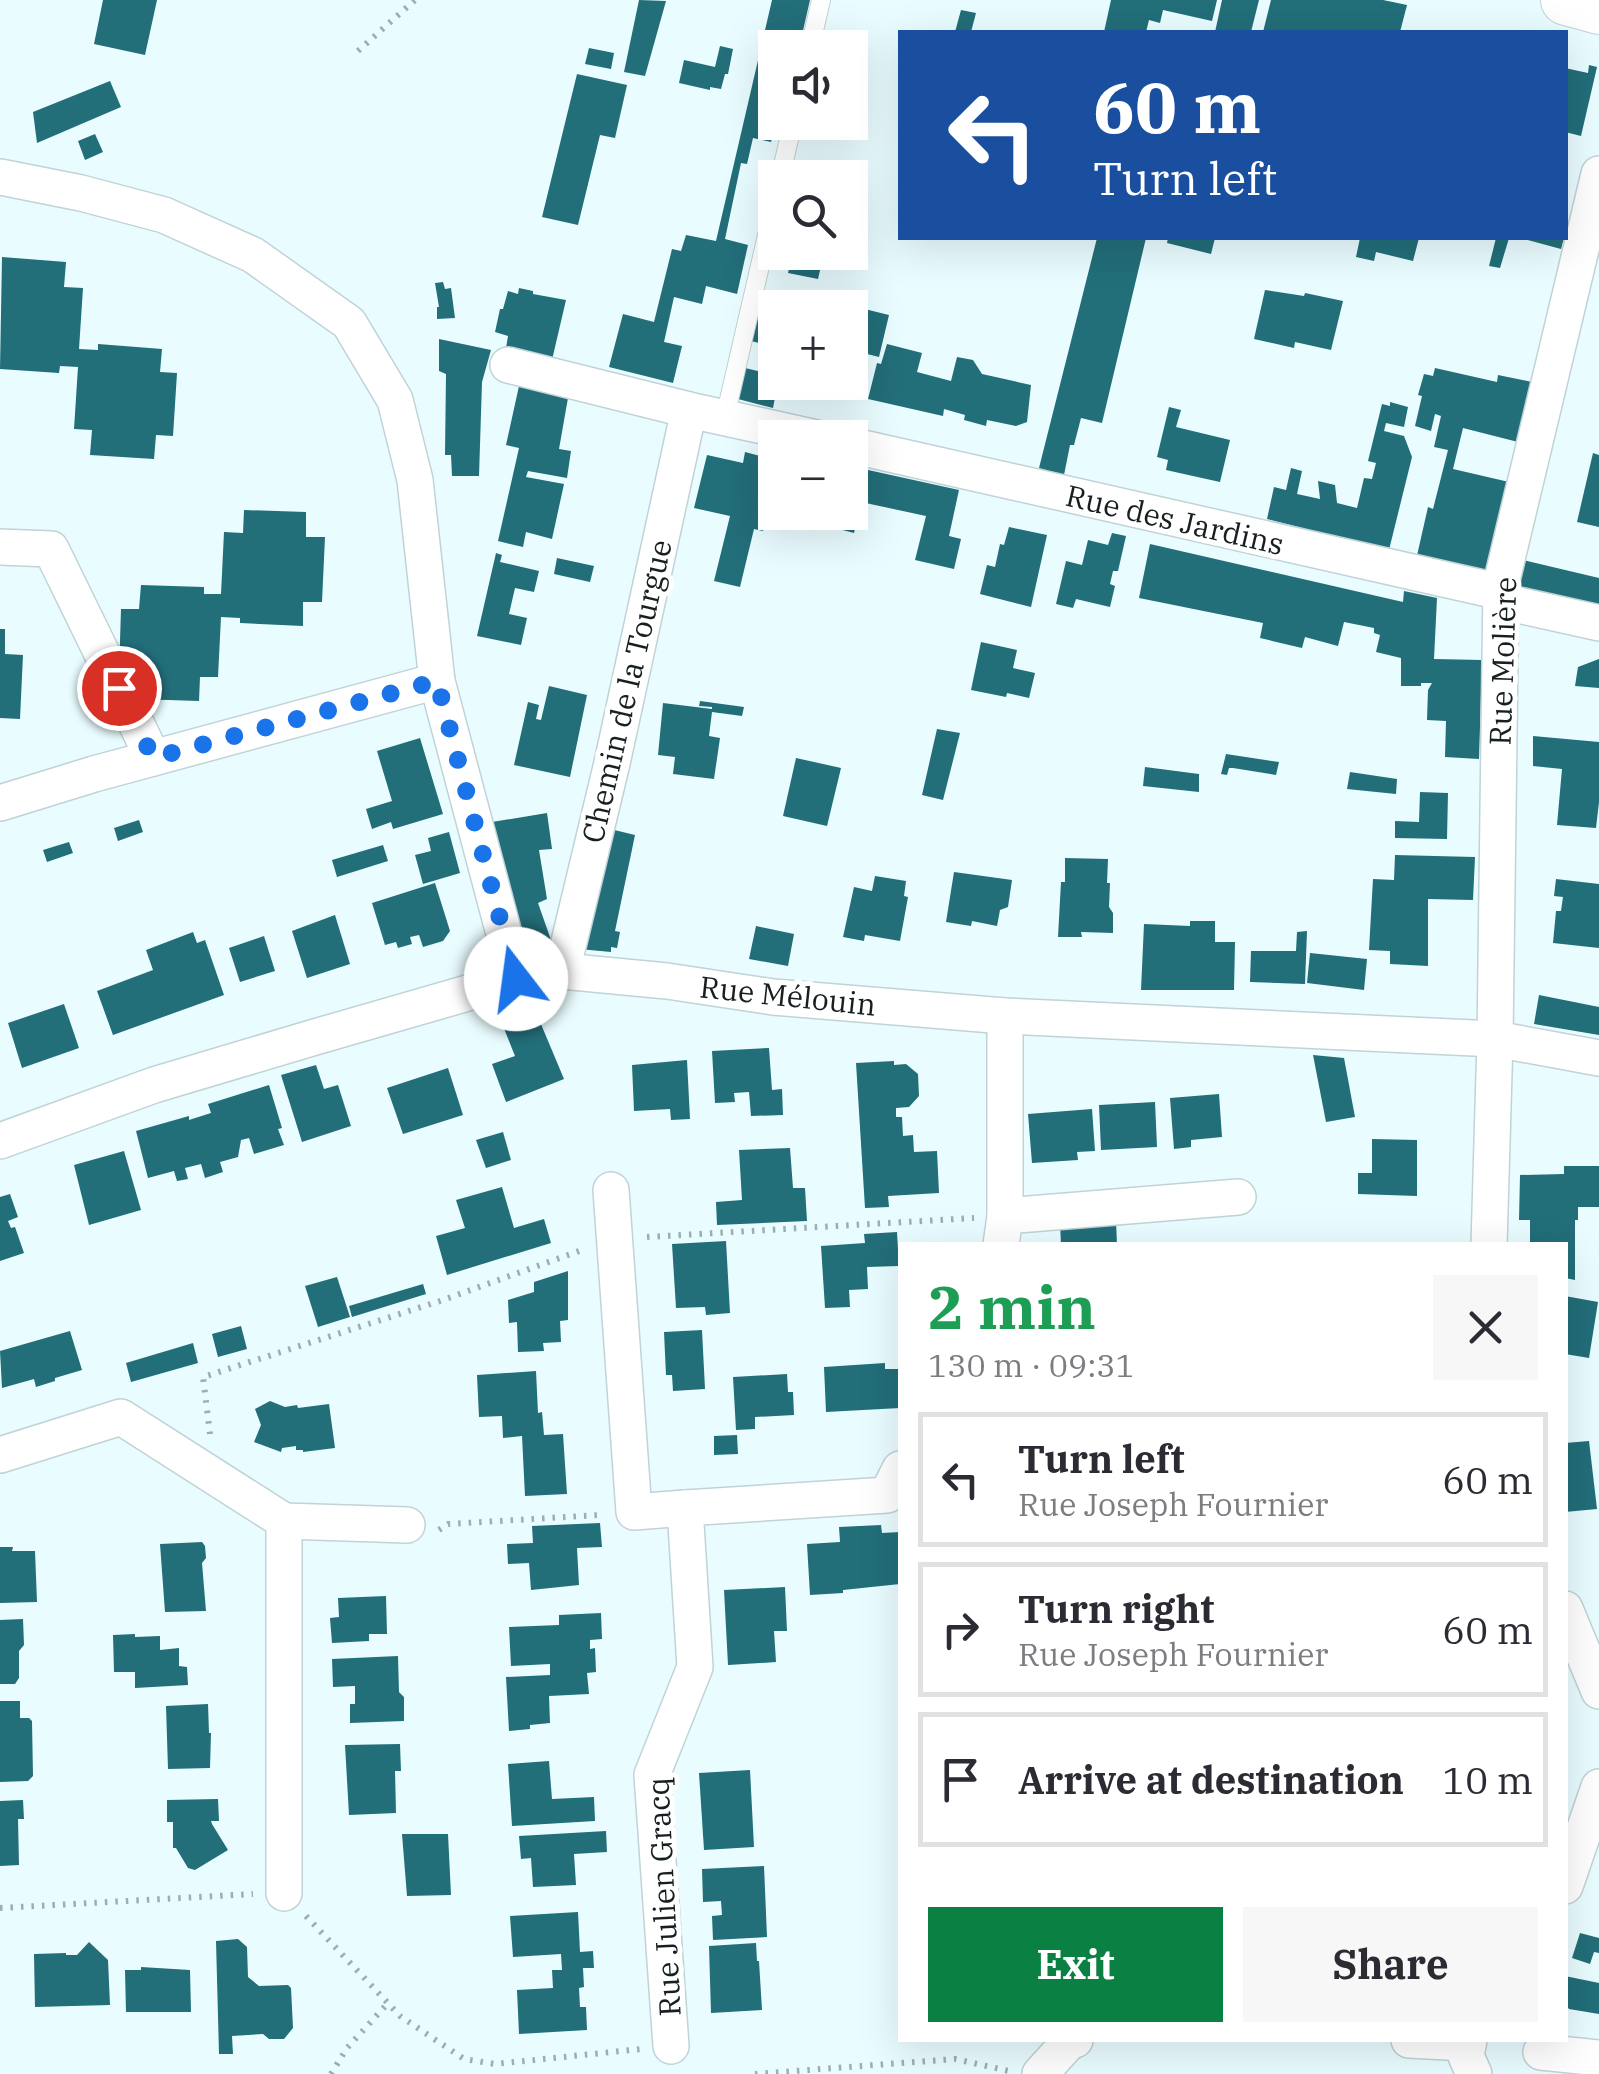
<!DOCTYPE html>
<html lang="en">
<head>
<meta charset="utf-8">
<style>
	body { margin:0; font-family:"IBM Plex Serif",serif; background:#f7f7f7; color:#2b2b33; height:100vh; display:flex; flex-direction:column; font-size:38px; white-space:nowrap }
	* { box-sizing:border-box; margin:0 }
	p { font-size:32px; color:#7c7c81 }
	.icon { flex:none; width:55px; height:55px; fill:none; stroke:currentColor; stroke-width:2; stroke-linecap:round; stroke-linejoin:round }
	.map { position:relative; flex:1; overflow:hidden }
	.details { position:absolute; left:898px; top:1242px; width:670px; height:800px; display:flex; flex-direction:column; background:#fff; border-radius:0px; box-shadow:0 10px 40px #0002 }
	.details>* { flex:none }
	.banner { position:absolute; left:898px; top:30px; width:670px; height:210px; border-radius:0px; box-shadow:0 10px 40px #0002; background:#1a4fa0; color:#fff; overflow:hidden }
	.fabs { position:absolute; left:758px; top:30px; display:grid; gap:20px }
	.fabs a { display:grid; place-items:center; width:110px; height:110px; border-radius:0px; background:#fff; box-shadow:0 10px 40px #0002; font-size:50px }
	.pin { position:absolute; display:grid; place-items:center; width:85px; height:85px; color:#fff; margin:-42px; border:5px solid #fff; border-radius:50%; box-shadow:0 2px 10px #0007 }
	.me { position:absolute; width:110px; margin:-55px; rotate:345deg; stroke-linejoin:round; filter:drop-shadow(0 0 8px #0008) }
	.turn { display:flex; align-items:center; gap:35px; height:210px; padding:0 30px; font-size:45px }
	.turn .icon { width:130px; height:130px; stroke-width:2.5 }
	.turn b { display:block; font-size:70px; line-height:85px }
	.round { display:grid; place-items:center; flex:none; width:105px; height:105px; border-radius:0px; background:#f7f7f7 }
	.head { display:flex; align-items:center; justify-content:space-between; height:170px; padding:0 30px }
	h1 { font-size:60px; font-weight:700; line-height:75px; color:#1e9e55 }
	.cta { display:flex; gap:20px; margin-top:auto; padding:20px 30px }
	.cta a { flex:1; height:115px; border-radius:0px; background:#0b8043; color:#fff; font-size:40px; font-weight:700; line-height:115px; text-align:center }
	.cta a+a { background:#f7f7f7; color:#2b2b33 }
	ul { padding:0; list-style:none }
	li { display:flex; align-items:center; gap:30px; height:135px; margin:0 20px 15px; padding:0 10px; border:5px solid #e1e1e2; border-radius:0px }
	li div { flex:1 }
	li b { display:block; font-size:38px }
	li em { font-style:normal }
	.map>svg:first-child { display:block }
</style>
</head>
<body>
<div class="map">
<svg width="1599" height="2074" viewBox="0 0 1599 2074">
	<rect width="100%" height="100%" fill="#e9fcff"/>
	<g fill="#226e79">
		<polygon points="103,0 157,0 145,55 94,44"/>
		<polygon points="639,0 666,1 645,76 624,72"/>
		<polygon points="772,0 810,0 799,48 775,48 776,122 771,142 753,138 747,164 741,163 725,239 748,245 737,294 706,286 702,304 674,297 664,342 682,346 673,383 609,367 623,314 654,322 672,249 681,251 686,235 716,241"/>
		<polygon points="1111,0 1217,0 1212,21 1163,10 1160,23 1149,20 1146,32 1104,32"/>
		<polygon points="1222,0 1259,0 1251,32 1215,32"/>
		<polygon points="1271,0 1383,0 1407,5 1400,32 1263,32"/>
		<polygon points="961,10 976,13 971,32 955,32"/>
		<polygon points="720,46 733,49 728,74 725,74 721,89 710,87 710,90 679,83 684,60 715,67"/>
		<polygon points="589,48 614,53 611,69 585,64"/>
		<polygon points="1589,65 1597,67 1581,136 1565,132 1565,68 1588,73"/>
		<polygon points="577,74 627,85 615,138 600,135 578,225 542,217"/>
		<polygon points="110,81 121,107 37,143 33,112"/>
		<polygon points="95,134 103,152 85,160 78,141"/>
		<polygon points="1097,238 1146,238 1102,423 1081,418 1074,445 1070,445 1064,475 1039,468"/>
		<polygon points="1168,238 1215,238 1211,254 1167,243"/>
		<polygon points="1360,238 1419,238 1413,261 1376,252 1374,261 1356,257"/>
		<polygon points="1496,238 1509,238 1500,268 1489,266"/>
		<polygon points="1520,238 1564,238 1561,249"/>
		<polygon points="793,252 817,252 817,256 823,257 818,279 788,273"/>
		<polygon points="2,257 66,262 64,287 83,288 79,349 98,350 98,344 162,349 160,372 177,373 173,436 156,435 154,459 90,455 92,430 74,429 78,367 60,366 59,373 0,369"/>
		<polygon points="443,282 445,289 451,288 455,318 437,319 437,307 439,307 435,283"/>
		<polygon points="519,288 533,291 533,294 566,300 552,360 506,348 508,336 495,332 500,309 503,309 508,291 518,294"/>
		<polygon points="1265,290 1304,296 1305,293 1343,301 1331,350 1295,342 1294,348 1254,339"/>
		<polygon points="758,297 794,306 775,308 775,347 747,340"/>
		<polygon points="836,302 889,315 879,357 855,351 854,359 850,359 850,308 835,308"/>
		<polygon points="439,339 491,350 482,382 479,476 452,476 451,455 445,455 446,374 439,371"/>
		<polygon points="887,344 922,353 917,372 951,381 957,357 973,360 982,374 1031,385 1027,422 1016,426 987,420 986,426 964,420 965,415 944,409 943,416 868,399 877,363 881,364"/>
		<polygon points="741,367 775,375 775,382 778,382 773,408 734,398"/>
		<polygon points="1435,368 1497,382 1498,375 1532,382 1518,442 1463,428 1453,469 1509,482 1486,576 1416,560 1428,507 1433,509 1448,450 1434,447 1441,416 1435,414 1431,431 1415,426 1422,396 1418,395 1424,374 1433,376"/>
		<polygon points="519,386 568,398 559,449 571,451 567,478 528,471 526,477 564,484 552,539 526,532 523,547 498,541 519,448 506,445"/>
		<polygon points="1390,402 1408,407 1404,427 1386,423 1384,431 1404,436 1412,457 1388,554 1361,547 1362,543 1267,519 1274,487 1286,490 1291,468 1302,471 1297,494 1320,499 1318,481 1335,485 1337,503 1357,508 1364,478 1372,479 1376,463 1368,461 1382,404 1390,406"/>
		<polygon points="1169,407 1181,410 1176,427 1230,440 1220,482 1166,470 1168,460 1157,457"/>
		<polygon points="745,452 775,460 775,477 763,531 754,529 740,587 714,581 730,516 694,508 707,455 743,463"/>
		<polygon points="1593,453 1599,455 1599,527 1577,522"/>
		<polygon points="850,466 959,490 949,536 961,539 954,569 915,560 926,516 861,502 854,533 782,514 850,512"/>
		<polygon points="244,510 306,512 306,537 325,537 322,602 303,602 303,626 240,623 240,618 221,617 218,677 200,677 199,701 137,699 137,674 119,673 121,609 139,609 141,585 204,587 204,594 221,594 224,532 243,533"/>
		<polygon points="1009,527 1047,535 1031,607 980,594 987,565 995,567 1000,544 1004,545"/>
		<polygon points="1112,533 1126,536 1118,571 1113,571 1110,584 1115,586 1110,607 1076,599 1073,608 1056,604 1066,561 1082,565 1088,540 1108,545"/>
		<polygon points="1150,544 1403,602 1404,591 1437,598 1434,659 1482,660 1479,759 1445,757 1446,721 1427,720 1428,690 1432,683 1421,683 1421,686 1401,686 1401,658 1376,652 1380,635 1374,633 1374,628 1344,622 1338,646 1305,637 1302,648 1260,638 1263,623 1139,598"/>
		<polygon points="496,553 502,555 500,562 539,571 534,592 515,588 509,614 527,618 521,645 477,636"/>
		<polygon points="557,558 594,566 590,582 554,574"/>
		<polygon points="1523,560 1599,578 1599,606 1516,587"/>
		<polygon points="0,629 5,629 5,654 23,655 20,719 0,718"/>
		<polygon points="981,642 1017,650 1013,668 1035,673 1029,698 1007,693 1006,697 971,690"/>
		<polygon points="1599,659 1599,688 1575,686 1578,667"/>
		<polygon points="549,686 587,695 570,777 514,765 528,702 539,705 536,719 541,720"/>
		<polygon points="700,701 744,707 742,716 712,712 709,736 720,738 714,779 673,774 675,757 658,755 663,703 712,709 712,707 699,706"/>
		<polygon points="937,729 960,733 943,800 922,795"/>
		<polygon points="1533,736 1599,742 1599,802 1596,828 1557,825 1562,769 1533,766"/>
		<polygon points="420,738 443,814 393,829 391,822 372,829 366,809 392,801 377,751"/>
		<polygon points="1226,754 1279,762 1276,775 1233,768 1229,768 1227,775 1221,774"/>
		<polygon points="796,758 841,768 827,826 783,816"/>
		<polygon points="1145,767 1199,774 1199,792 1143,786"/>
		<polygon points="1350,772 1397,779 1396,794 1347,789"/>
		<polygon points="1420,792 1448,793 1447,839 1395,838 1395,821 1419,822"/>
		<polygon points="547,813 552,849 539,850 547,899 538,903 551,940 525,948 492,822"/>
		<polygon points="139,820 143,832 118,841 114,828"/>
		<polygon points="606,828 635,835 615,931 620,932 617,948 611,947 611,952 579,949"/>
		<polygon points="449,832 460,873 423,884 415,855 431,851 428,838"/>
		<polygon points="69,842 73,853 47,862 43,850"/>
		<polygon points="383,845 388,861 337,877 332,860"/>
		<polygon points="1395,855 1475,857 1473,900 1428,899 1428,966 1390,964 1390,951 1369,950 1373,879 1394,880"/>
		<polygon points="1065,858 1108,859 1107,883 1110,883 1109,907 1113,913 1113,933 1081,932 1082,937 1058,937 1061,882 1065,882"/>
		<polygon points="954,872 1012,880 1008,907 1000,910 997,926 972,921 971,926 946,922"/>
		<polygon points="875,876 906,881 904,896 908,897 900,941 865,935 864,941 843,937 854,887 872,891"/>
		<polygon points="1556,879 1599,884 1599,948 1553,943 1556,911 1561,911 1563,897 1554,896"/>
		<polygon points="435,883 450,931 443,941 423,947 419,935 410,937 412,944 398,948 396,942 385,945 372,903"/>
		<polygon points="335,915 350,964 307,978 292,931"/>
		<polygon points="1190,921 1215,921 1215,942 1235,942 1234,990 1141,990 1144,924 1190,926"/>
		<polygon points="756,926 794,934 788,966 749,959"/>
		<polygon points="1307,931 1305,984 1250,982 1251,951 1296,951 1297,932"/>
		<polygon points="193,932 197,943 205,940 224,995 113,1035 97,991 153,970 146,950"/>
		<polygon points="264,936 275,971 240,982 229,948"/>
		<polygon points="1310,953 1367,959 1364,990 1307,983"/>
		<polygon points="1539,995 1599,1007 1599,1035 1534,1024"/>
		<polygon points="64,1004 79,1048 22,1068 8,1023"/>
		<polygon points="538,1017 564,1079 506,1102 492,1064 515,1056 501,1021"/>
		<polygon points="769,1048 772,1090 782,1089 783,1115 751,1116 749,1092 734,1093 735,1102 715,1103 712,1051"/>
		<polygon points="1313,1055 1344,1058 1355,1117 1326,1122"/>
		<polygon points="687,1060 690,1119 671,1120 670,1109 634,1111 632,1065"/>
		<polygon points="894,1061 894,1065 906,1064 918,1074 919,1096 909,1107 896,1108 896,1117 902,1117 903,1136 913,1135 914,1152 937,1151 939,1193 888,1196 889,1207 865,1208 856,1063"/>
		<polygon points="316,1065 324,1089 338,1085 351,1126 302,1142 281,1075"/>
		<polygon points="448,1068 463,1115 403,1134 387,1088"/>
		<polygon points="269,1085 282,1128 278,1129 284,1145 254,1154 249,1138 241,1140 238,1157 220,1162 223,1172 205,1178 201,1164 185,1168 188,1179 177,1181 174,1171 148,1178 136,1131 189,1116 189,1120 211,1113 208,1104"/>
		<polygon points="1219,1094 1222,1137 1191,1140 1191,1147 1174,1149 1170,1098"/>
		<polygon points="1155,1102 1157,1147 1101,1150 1099,1105"/>
		<polygon points="1092,1109 1095,1151 1077,1152 1078,1160 1032,1163 1028,1114"/>
		<polygon points="503,1132 511,1160 486,1168 476,1140"/>
		<polygon points="1372,1139 1417,1140 1417,1196 1358,1194 1358,1173 1372,1173"/>
		<polygon points="790,1148 793,1188 805,1188 807,1221 717,1225 716,1202 742,1200 739,1150"/>
		<polygon points="124,1151 141,1210 89,1225 74,1165"/>
		<polygon points="1564,1166 1599,1166 1599,1207 1578,1207 1578,1220 1575,1220 1575,1280 1565,1278 1565,1245 1530,1245 1530,1220 1519,1220 1520,1175 1564,1174"/>
		<polygon points="502,1187 514,1228 544,1219 551,1243 447,1275 436,1236 465,1228 456,1200"/>
		<polygon points="10,1194 18,1217 8,1221 11,1228 15,1227 24,1253 0,1261 0,1197"/>
		<polygon points="1116,1220 1117,1245 1061,1245 1060,1223"/>
		<polygon points="897,1232 899,1266 867,1267 868,1289 849,1290 850,1307 825,1308 821,1246 865,1243 864,1234"/>
		<polygon points="726,1241 730,1313 706,1315 705,1307 676,1308 672,1244"/>
		<polygon points="568,1271 568,1320 560,1321 561,1342 543,1343 544,1351 518,1352 517,1322 509,1323 508,1300 534,1292 534,1282"/>
		<polygon points="337,1277 350,1317 318,1327 305,1286"/>
		<polygon points="423,1284 426,1294 352,1317 349,1306"/>
		<polygon points="1565,1296 1598,1302 1589,1358 1565,1354"/>
		<polygon points="241,1326 247,1349 218,1357 212,1334"/>
		<polygon points="702,1330 705,1389 673,1391 672,1375 666,1375 664,1332"/>
		<polygon points="70,1331 82,1370 55,1378 55,1381 36,1387 34,1379 2,1388 0,1351"/>
		<polygon points="193,1343 198,1363 131,1382 126,1363"/>
		<polygon points="885,1363 885,1369 900,1369 900,1408 826,1412 824,1367"/>
		<polygon points="536,1371 538,1413 542,1412 544,1435 563,1434 567,1494 525,1496 522,1436 503,1438 502,1416 479,1417 477,1375"/>
		<polygon points="787,1374 788,1392 793,1392 794,1415 755,1417 755,1429 736,1430 733,1377"/>
		<polygon points="270,1401 285,1407 297,1405 298,1408 329,1404 335,1448 303,1452 303,1450 296,1450 296,1446 282,1448 281,1452 254,1442 261,1425 255,1409"/>
		<polygon points="737,1435 738,1454 714,1455 714,1436"/>
		<polygon points="1589,1441 1597,1509 1565,1512 1565,1443"/>
		<polygon points="600,1523 602,1547 577,1548 579,1585 531,1590 529,1563 508,1564 507,1544 533,1543 532,1526"/>
		<polygon points="881,1525 882,1533 900,1532 900,1584 843,1590 843,1593 810,1595 807,1544 840,1542 839,1527"/>
		<polygon points="202,1542 205,1546 206,1558 202,1563 206,1611 165,1612 160,1544"/>
		<polygon points="0,1547 13,1547 12,1551 35,1551 37,1602 0,1603"/>
		<polygon points="785,1587 787,1631 774,1631 776,1662 728,1665 724,1590"/>
		<polygon points="386,1596 387,1634 369,1634 369,1641 332,1643 330,1618 339,1617 338,1598"/>
		<polygon points="601,1613 602,1639 590,1640 590,1649 595,1648 596,1672 587,1673 589,1694 549,1696 550,1723 530,1725 530,1729 509,1731 506,1677 550,1675 550,1664 511,1666 509,1627 559,1625 559,1615"/>
		<polygon points="23,1619 24,1645 19,1651 19,1678 15,1684 0,1684 0,1620"/>
		<polygon points="135,1634 135,1637 160,1636 160,1650 179,1648 179,1666 187,1667 188,1685 135,1688 135,1672 114,1672 113,1635"/>
		<polygon points="398,1656 399,1692 404,1697 404,1721 350,1723 350,1704 355,1704 355,1686 333,1687 332,1659"/>
		<polygon points="0,1701 20,1701 20,1718 29,1718 32,1721 33,1776 28,1781 0,1782"/>
		<polygon points="208,1704 209,1733 211,1733 210,1768 168,1769 166,1706"/>
		<polygon points="400,1744 401,1771 395,1771 396,1813 349,1815 345,1745"/>
		<polygon points="549,1761 552,1799 594,1797 595,1821 512,1826 508,1764"/>
		<polygon points="750,1770 754,1847 704,1850 699,1773"/>
		<polygon points="218,1799 219,1821 211,1821 212,1824 228,1850 195,1870 188,1868 176,1848 173,1848 173,1822 167,1822 167,1800"/>
		<polygon points="23,1800 24,1819 18,1819 19,1865 0,1866 0,1801"/>
		<polygon points="606,1831 607,1852 574,1854 576,1885 533,1887 531,1858 521,1859 519,1836"/>
		<polygon points="402,1834 448,1834 451,1895 407,1896"/>
		<polygon points="764,1866 767,1937 713,1940 712,1916 722,1915 721,1901 703,1902 702,1869"/>
		<polygon points="578,1912 580,1952 593,1951 594,1968 583,1968 584,1987 579,1988 580,2007 586,2007 587,2030 519,2034 517,1990 553,1988 552,1970 562,1970 561,1954 513,1957 510,1916"/>
		<polygon points="1580,1933 1599,1938 1599,1953 1594,1952 1590,1964 1572,1958"/>
		<polygon points="238,1939 247,1947 248,1977 259,1986 288,1985 291,1988 293,2028 284,2039 269,2039 263,2034 232,2036 233,2054 219,2054 216,1941"/>
		<polygon points="89,1942 108,1960 110,2005 35,2007 34,1954 66,1953 66,1955 77,1955"/>
		<polygon points="756,1943 757,1961 759,1961 762,2010 711,2013 709,1946"/>
		<polygon points="141,1967 190,1970 191,2012 126,2012 125,1970 141,1970"/>
		<polygon points="1565,1976 1599,1983 1599,2014 1569,2009 1565,2004"/>
	</g>
	<g fill="none" stroke-linecap="round" stroke-linejoin="round">
		<g stroke="#c0d3d6" stroke-width="20">
			<g id="service">
				<polyline points="810,48 821,0"/>
				<polyline points="780,178 793,122"/>
				<polyline points="725,417 775,201"/>
			</g>
		</g>
		<g stroke="#c0d3d6" stroke-width="38">
			<g id="minor">
				<polyline points="0,177 81,193 164,215 253,255 349,323 395,400 415,480 437,681 516,979"/>
				<polyline points="508,365 689,410 817,438"/>
				<polyline points="850,445 1501,592"/>
				<polyline points="0,547 51,549 153,758"/>
				<polyline points="1500,601 1599,623"/>
				<polyline points="0,803 94,774 437,681"/>
				<polyline points="562,971 612,763 689,410"/>
				<polyline points="0,1141 154,1085 315,1037 516,979 562,971 667,981 773,997 1005,1016 1495,1039 1599,1058"/>
				<polyline points="611,1190 634,1512 685,1508"/>
				<polyline points="1005,1216 1238,1197"/>
				<polyline points="1001,1245 1005,1216 1005,1016"/>
				<polyline points="1489,1245 1495,1039 1501,584 1599,174"/>
				<polyline points="0,1455 121,1417 284,1521 284,1893"/>
				<polyline points="284,1521 407,1525"/>
				<polyline points="1565,1609 1599,1691"/>
				<polyline points="1565,1886 1599,1787"/>
				<polyline points="1409,2040 1467,2043"/>
				<polyline points="1469,2040 1466,2056 1474,2074"/>
				<polyline points="671,2046 652,1775 695,1667 685,1508 887,1495 900,1469"/>
				<polyline points="1541,2052 1599,2058"/>
				<polyline points="1040,2074 1069,2042 1075,2040"/>
			</g>
		</g>
		<g stroke="#c0d3d6" stroke-width="52">
			<polyline id="secondary" points="1566,0 1599,9"/>
		</g>
		<g stroke="#9eadaf" stroke-width="6" stroke-dasharray="2.5 8" stroke-linecap="butt">
			<polyline points="358,51 415,0"/>
			<polyline points="647,1237 974,1218"/>
			<polyline points="210,1434 203,1377 440,1301 582,1250"/>
			<polyline points="439,1530 448,1524 599,1515"/>
			<polyline points="0,1908 253,1894"/>
			<polyline points="306,1916 400,2016 464,2059 495,2064 641,2049"/>
			<polyline points="331,2074 347,2048 388,2003"/>
			<polyline points="755,2074 955,2059 1009,2071"/>
		</g>
		<use href="#service" stroke="#fff" stroke-width="18"/>
		<use href="#minor" stroke="#fff" stroke-width="35"/>
		<use href="#secondary" stroke="#fff" stroke-width="50"/>
	</g>
	<g fill="none" stroke-linecap="round" stroke-linejoin="round">
		<polyline stroke="#1a73e8" stroke-width="18" stroke-dasharray="0 32.4" points="119,688 153,758 437,681 516,979"/>
	</g>
	<g text-anchor="middle" dominant-baseline="central" stroke-width="10" stroke-linejoin="round" paint-order="stroke">
		<g font-size="30" fill="#181f20" stroke="#fff">
			<text transform="translate(1175 519) rotate(13)">Rue des Jardins</text>
			<text transform="translate(1502 661) rotate(-88)">Rue Molière</text>
			<text transform="translate(626 691) rotate(-77)">Chemin de la Tourgue</text>
			<text transform="translate(788 995) rotate(6)">Rue Mélouin</text>
			<text transform="translate(663 1897) rotate(-93)">Rue Julien Gracq</text>
		</g>
	</g>
</svg>
<div class="fabs">
<a><svg class="icon" aria-label="sound" viewBox="0 0 24 24"><path d="M4 9h4l5-4v14l-5-4H4zM17 9q2 3 0 6"/></svg></a>
<a><svg class="icon" aria-label="search" viewBox="0 0 24 24"><circle cx="10" cy="10" r="6"/><path d="M15 15l6 6"/></svg></a>
<a>+</a>
<a>−</a>
</div>
<div class="pin" style="left:119px;top:688px;background:#d93025"><svg class="icon" aria-label="arrive" viewBox="0 0 24 24"><path d="M6 21V4h12l-3 4 3 4H6"/></svg></div>
<svg class="me" style="left:516px;top:979px" viewBox="-20 -20 40 40"><circle r="19" fill="#fff"/><path d="M0-13L10 11 0 6-10 11z" fill="#1a73e8"/></svg>
<div class="banner">
<div class="turn"><svg class="icon" aria-label="left" viewBox="0 0 24 24"><path d="M17 20v-9H6M10 6l-5 5 5 5"/></svg><div><b>60 m</b>Turn left</div></div>
</div>
<section class="details">
<div class="head"><div><h1>2 min</h1><p>130 m · 09:31</p></div><a class="round"><svg class="icon" aria-label="close" viewBox="0 0 24 24"><path d="M6 6l12 12M18 6L6 18"/></svg></a></div>
<ul>
<li><svg class="icon" aria-label="left" viewBox="0 0 24 24"><path d="M17 20v-9H6M10 6l-5 5 5 5"/></svg><div><b>Turn left</b><p>Rue Joseph Fournier</p></div><em>60 m</em></li>
<li><svg class="icon" aria-label="right" viewBox="0 0 24 24"><path d="M7 20v-9h11M14 6l5 5-5 5"/></svg><div><b>Turn right</b><p>Rue Joseph Fournier</p></div><em>60 m</em></li>
<li><svg class="icon" aria-label="arrive" viewBox="0 0 24 24"><path d="M6 21V4h12l-3 4 3 4H6"/></svg><div><b>Arrive at destination</b></div><em>10 m</em></li>
</ul>
<div class="cta"><a>Exit</a><a>Share</a></div>
</section>
</div>
</body>
</html>
